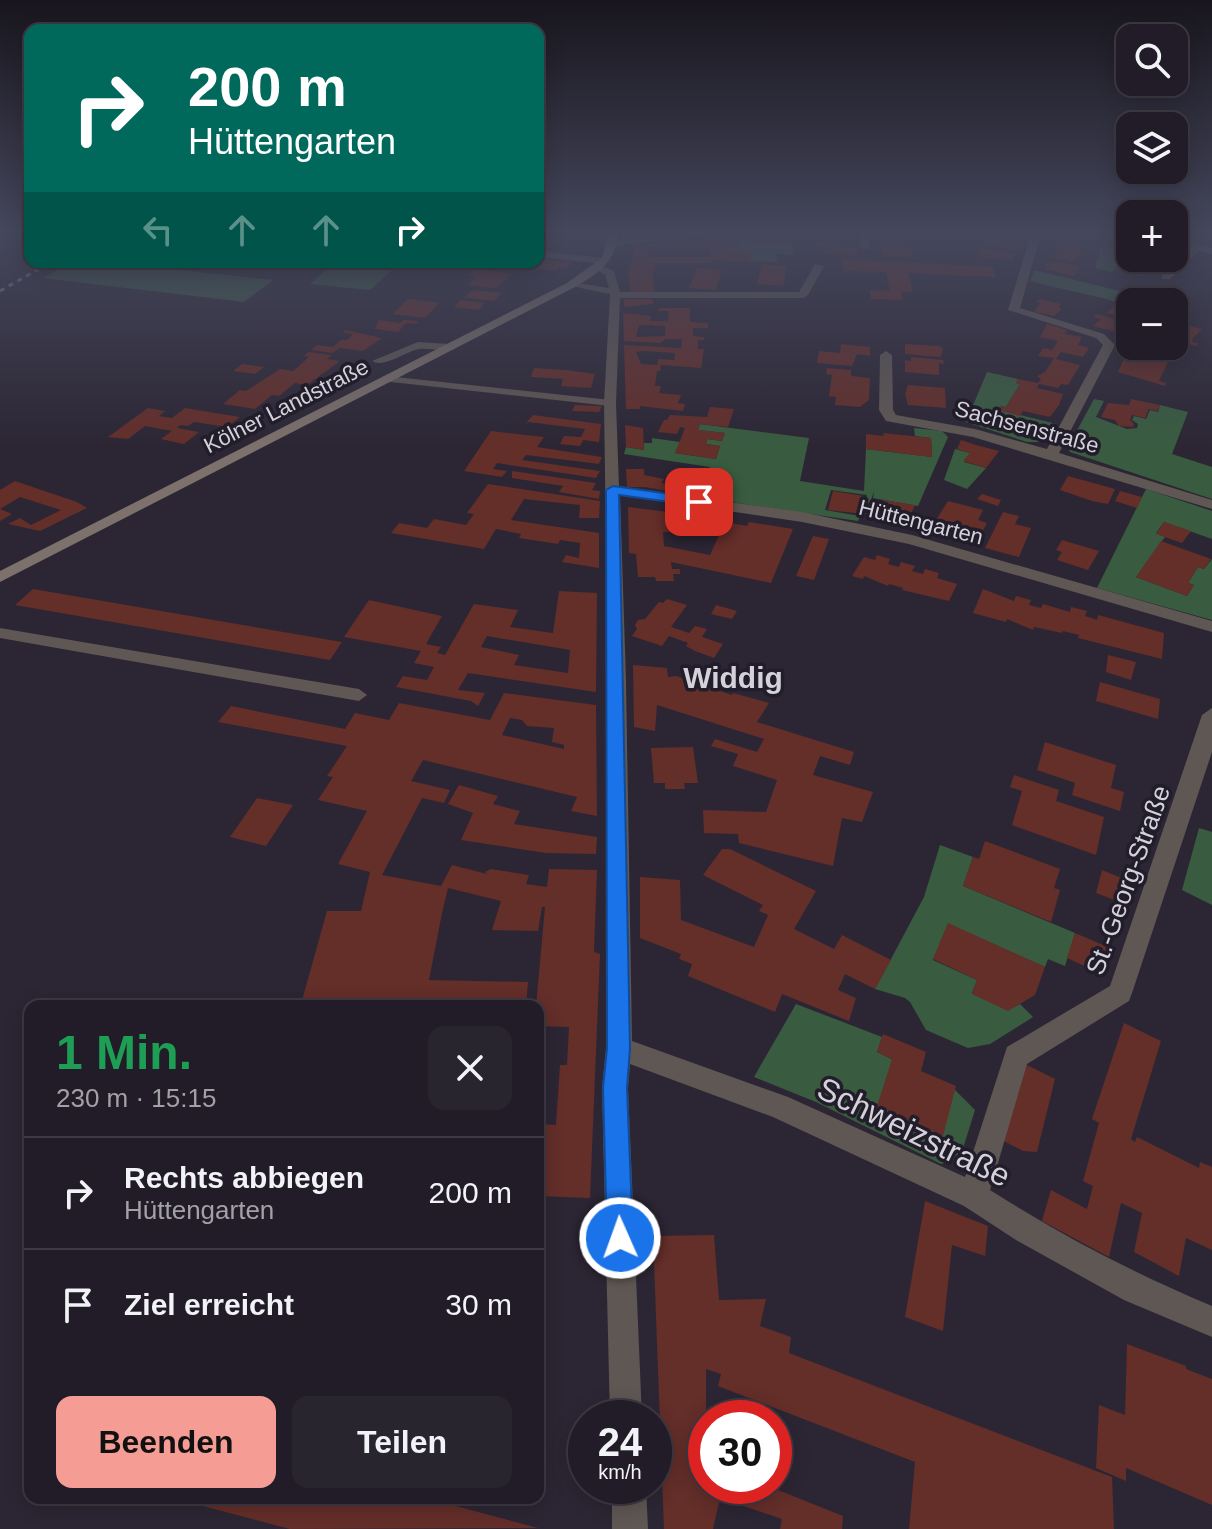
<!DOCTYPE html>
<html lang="de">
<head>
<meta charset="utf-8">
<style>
	body { margin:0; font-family:Arial,sans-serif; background:#29252f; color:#f1f3f6; height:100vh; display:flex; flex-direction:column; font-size:30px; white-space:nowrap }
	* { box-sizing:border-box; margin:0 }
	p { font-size:26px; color:#a2a1a7 }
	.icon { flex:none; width:44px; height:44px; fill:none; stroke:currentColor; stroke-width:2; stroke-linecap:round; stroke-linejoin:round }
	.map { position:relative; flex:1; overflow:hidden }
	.sheet { position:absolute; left:24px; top:1000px; width:520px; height:504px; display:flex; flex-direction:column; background:#211c27; border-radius:16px; box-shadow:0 4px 20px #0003,0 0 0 2px #3e3a44 }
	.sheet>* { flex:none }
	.banner { position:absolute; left:24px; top:24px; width:520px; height:244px; border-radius:16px; box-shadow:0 4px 20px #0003,0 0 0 2px #3e3a44; background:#00695c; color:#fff; overflow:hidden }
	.controls { position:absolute; left:1116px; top:24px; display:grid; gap:16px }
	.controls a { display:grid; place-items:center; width:72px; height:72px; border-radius:16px; background:#211c27; box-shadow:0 4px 20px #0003,0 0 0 2px #3e3a44; font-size:40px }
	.speed { position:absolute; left:568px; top:1400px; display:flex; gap:16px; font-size:40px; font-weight:700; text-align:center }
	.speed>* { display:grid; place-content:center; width:104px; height:104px; border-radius:50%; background:#211c27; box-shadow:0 4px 20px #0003,0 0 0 2px #3e3a44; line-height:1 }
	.speed small { font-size:20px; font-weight:400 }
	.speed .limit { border:12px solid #d22; background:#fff; color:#111 }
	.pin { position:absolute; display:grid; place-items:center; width:68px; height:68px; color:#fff; margin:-34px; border-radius:16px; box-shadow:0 4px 12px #0006 }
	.me { position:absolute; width:88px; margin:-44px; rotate:358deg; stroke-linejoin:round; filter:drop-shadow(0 0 6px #0008) }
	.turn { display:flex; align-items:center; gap:28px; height:168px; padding:0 32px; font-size:36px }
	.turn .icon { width:104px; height:104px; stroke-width:2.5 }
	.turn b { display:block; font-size:56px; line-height:68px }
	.lanes { display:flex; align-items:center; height:76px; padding:0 32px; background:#0003; justify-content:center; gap:40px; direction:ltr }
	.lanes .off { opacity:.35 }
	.round { display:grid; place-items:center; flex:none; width:84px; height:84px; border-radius:16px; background:#29252f }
	.headline { display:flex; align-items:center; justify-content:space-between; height:136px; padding:0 32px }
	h1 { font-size:48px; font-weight:800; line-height:60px; color:#1e9e55 }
	.button { display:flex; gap:16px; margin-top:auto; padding:16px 32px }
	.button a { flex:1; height:92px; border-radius:16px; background:#f59c95; color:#111; font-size:32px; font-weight:800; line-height:92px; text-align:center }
	.button a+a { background:#29252f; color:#f1f3f6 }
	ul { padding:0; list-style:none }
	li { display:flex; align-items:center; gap:24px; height:112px; padding:0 32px; border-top:2px solid #3e3a44 }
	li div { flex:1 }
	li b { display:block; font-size:30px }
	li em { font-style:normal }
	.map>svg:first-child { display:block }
</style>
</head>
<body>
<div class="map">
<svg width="1212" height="1529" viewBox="0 0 1212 1529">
	<rect width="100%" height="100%" fill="#2c2634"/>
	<g fill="#395c40">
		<polygon points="737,234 778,234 754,235 753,245 792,242 794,255 776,254 777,262 751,261 749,252 734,252 734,249 741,249 739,241 707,238"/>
		<polygon points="1129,236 1130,258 1146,263 1123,260 1112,272 1095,268 1101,246 1113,249"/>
		<polygon points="71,262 106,262 273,280 244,302 43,278"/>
		<polygon points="336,262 401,262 370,290 310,284"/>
		<path d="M1034 270 1165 302H1130V306C1097 295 1063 290 1030 281Z"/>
		<polygon points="987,372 1018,379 1016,383 1020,384 1006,407 1001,406 999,410 1057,424 1046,442 1027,442 966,422"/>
		<polygon points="1094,399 1104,401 1096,417 1127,429 1137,428 1138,424 1132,420 1134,416 1146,419 1150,410 1158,412 1160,405 1188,412 1172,454 1212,467 1212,499 1070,452 1068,447"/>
		<polygon points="700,424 809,438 800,481 864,491 866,449 932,457 931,438 915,436 914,428 942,431 948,437 918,506 873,498 874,491 870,503 866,502 867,495 831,490 825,510 860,516 858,521 704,498 708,492 699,490 710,467 624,454 626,447 644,450 644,443 652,443 652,438 680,442 675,453 716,459 720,446 706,444 707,439 722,441 725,433 698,430"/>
		<polygon points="955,449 970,453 964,462 986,468 967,489 944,480"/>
		<polygon points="1146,489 1212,511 1212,539 1164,522 1156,533 1165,537 1136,577 1187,596 1194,585 1188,583 1198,567 1204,569 1212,559 1212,620 1097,588"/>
		<polygon points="1199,828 1212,832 1212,905 1182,890"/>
		<polygon points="940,845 973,857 963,886 1075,933 1065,966 1048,959 1045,967 948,924 933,960 977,980 972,993 1008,1010 1020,1004 1033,1017 990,1044 968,1048 926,1030 910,1002 905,998 875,989 924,897"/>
		<polygon points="796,1004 882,1037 877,1052 955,1090 975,1110 960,1158 941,1164 816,1102 754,1077"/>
	</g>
	<g fill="#642e29" fill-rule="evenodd">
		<polygon points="538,234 558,235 564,237 555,243 538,242"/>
		<polygon points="876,234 905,234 907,242 878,241"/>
		<polygon points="1075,234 1112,234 1121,236 1111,243"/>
		<polygon points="753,235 791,235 792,242 753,245"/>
		<polygon points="989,237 1006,239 1020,244 1017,250 985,245"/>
		<polygon points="1059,239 1085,245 1078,251 1084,252 1072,262 1047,256 1064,248 1052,245"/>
		<polygon points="672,240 739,241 741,249 734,249 734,252 749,252 751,261 712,260 709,248 648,250 648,257 711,257 712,263 655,263 655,271 652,271 655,292 630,292 628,271 633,258 633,244 673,244"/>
		<polygon points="815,241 836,241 838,246 856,247 858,255 824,254 823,246 816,246"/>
		<polygon points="880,245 909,246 913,257 883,256"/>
		<polygon points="981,249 1015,254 1013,260 977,257"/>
		<polygon points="1130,258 1162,258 1170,260 1159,268"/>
		<polygon points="842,259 992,267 996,277 908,273 913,292 901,292 903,300 871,299 870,290 890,291 886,272 844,271"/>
		<polygon points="538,260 572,262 566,268 559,267 556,271 493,264"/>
		<polygon points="1126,261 1145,265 1143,267 1151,269 1144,276 1116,269"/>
		<polygon points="1048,262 1065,263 1080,267 1074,276 1045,269 1049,266 1044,265"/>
		<polygon points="762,264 787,266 783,286 757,284"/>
		<polygon points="697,268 722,270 716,290 689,288"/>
		<polygon points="475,269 512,274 496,288 468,285 476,277 468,276"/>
		<polygon points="472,290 501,293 494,301 464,298"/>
		<polygon points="408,299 425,301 439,303 425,318 393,314"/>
		<polygon points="624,299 653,299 653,304 624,307"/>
		<polygon points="1040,299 1061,304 1058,307 1062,309 1054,316 1034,312 1040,303 1036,302"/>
		<polygon points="461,300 485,303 479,310 454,307"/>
		<polygon points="1113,307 1130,311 1130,319 1106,313"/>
		<path d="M658 308H690V322L708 323V328H693V336L704 337V340H698V349H704L701 368 661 365 660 371H657L655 386H661L659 393 681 395 678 403 685 404 683 411 640 406V409H626L624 345 681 348 682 339H666L660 343 624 341 623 313 651 316 650 321H668L669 311H658ZM639 325 665 326V336L636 337ZM636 352 643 351 675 353 674 360 658 359 657 365 641 364Z"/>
		<polygon points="1096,314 1119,320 1116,323 1127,326 1120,333 1093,326 1101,319 1093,317"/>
		<polygon points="379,320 400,323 403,320 419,321 416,324 406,323 398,332 375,329"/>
		<polygon points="1174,322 1202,329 1193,338 1192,342 1198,343 1196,346 1189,344 1179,354 1157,348 1153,352 1171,356 1159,381 1166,383 1165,386 1118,372 1128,350 1152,355 1153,352 1137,349 1140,346 1174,346 1178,334 1174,334"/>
		<polygon points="1047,324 1067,330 1065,334 1082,337 1078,345 1089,348 1083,357 1061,352 1056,359 1080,365 1068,385 1061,384 1058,388 1039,384 1037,388 1063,394 1059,405 1050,417 1023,411 1020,416 998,410 1001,406 1006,407 1020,384 1016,383 1018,379 1038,383 1041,379 1037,376 1045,372 1054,358 1038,356 1043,348 1052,350 1058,341 1040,337"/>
		<polygon points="346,330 382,338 363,351 339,348 333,353 311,350 317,345 333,347 341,340 347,340 353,334 342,333"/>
		<polygon points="841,344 870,347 870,356 857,354 852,366 817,363 819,351 840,353"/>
		<polygon points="905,344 939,346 943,348 941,357 905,354"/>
		<polygon points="308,352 331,355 327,359 340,361 307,385 295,383 279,396 272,395 255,409 223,404 240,390 246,391 280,369 293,371 309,357 304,356"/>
		<polygon points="911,357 943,360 944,364 939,363 939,375 905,372 905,360 911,361"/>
		<polygon points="242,364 264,367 255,374 233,371"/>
		<polygon points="534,368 566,370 595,374 591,388 561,386 563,379 531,377"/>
		<polygon points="827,368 851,370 851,376 870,378 869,400 860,407 835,405 836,397 829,396 832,375 826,374"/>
		<polygon points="908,385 945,388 946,408 908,405 905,394"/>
		<polygon points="1131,399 1160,405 1157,411 1149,409 1145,418 1132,415 1130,420 1134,424 1133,427 1119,426 1115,420 1101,417 1108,403 1129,405"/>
		<polygon points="575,405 602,406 599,412 572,411"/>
		<polygon points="710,407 734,409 728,427 700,424 698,430 725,433 722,441 707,439 706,444 720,446 716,459 675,453 685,428 680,427 677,434 658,432 664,420 667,420 670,415 707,417"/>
		<polygon points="148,408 165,411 159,416 172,418 185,408 240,417 227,427 194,422 188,426 180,425 177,428 199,432 184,444 161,439 172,431 145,426 128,439 108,437"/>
		<polygon points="533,415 601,424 599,442 583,440 580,446 560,444 564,436 581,437 585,429 528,422 524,425"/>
		<polygon points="625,425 643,428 644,450 626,447"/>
		<polygon points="491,431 544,437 537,447 602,457 599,464 526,455 522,460 600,471 596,478 497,463 493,469 507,471 502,477 464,471"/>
		<polygon points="883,433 931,438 932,457 866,449 866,434 884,436"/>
		<polygon points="961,440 976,445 999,451 986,468 963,461 970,453 957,449"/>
		<polygon points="626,469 644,469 644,475 664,479 661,483 708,492 704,498 645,487 627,487"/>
		<polygon points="512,471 596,483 592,490 600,491 599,499 559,492 563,486 512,478"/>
		<polygon points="1068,476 1115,489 1108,504 1092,501 1060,490"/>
		<polygon points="15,481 77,502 87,508 40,531 8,524 20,518 31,525 61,510 20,497 0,509 12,514 0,521 0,490"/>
		<polygon points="488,484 600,501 599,518 579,518 580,505 524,499 511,520 599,533 599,568 562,562 566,555 579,558 580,543 560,540 558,544 519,538 521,534 496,529 484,549 391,533 399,523 427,528 434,519 466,525 474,514 467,513"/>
		<polygon points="833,491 864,496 863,503 882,506 883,500 915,505 909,519 828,510"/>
		<polygon points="1120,491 1142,497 1137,508 1115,501"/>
		<polygon points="982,494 1001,500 998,506 977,499"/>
		<polygon points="948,501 983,510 978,520 987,523 979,538 969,536 967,538 931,528"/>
		<polygon points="628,507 668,512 670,532 663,532 664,546 710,555 725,522 747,526 749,522 793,529 771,583 671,562 672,569 680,569 680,574 673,574 674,581 656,581 655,577 638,577 636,554 629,553"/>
		<polygon points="1003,512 1019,516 1015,524 1031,528 1019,557 985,548"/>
		<polygon points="1164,522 1191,531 1182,543 1156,534"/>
		<polygon points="813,536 829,539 814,580 796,576"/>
		<polygon points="1062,540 1099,551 1088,570 1057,560 1062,552 1056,550"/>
		<polygon points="1161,541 1211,559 1204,569 1198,567 1188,583 1194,585 1187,596 1136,577"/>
		<polygon points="877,555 890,559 888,564 899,567 901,562 915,566 912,571 923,574 925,569 939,573 937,578 957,584 949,601 902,590 903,588 889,584 888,586 864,576 863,579 852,576 864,557 875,560"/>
		<polygon points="33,589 342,642 330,660 15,605"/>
		<polygon points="983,589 1014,601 1016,596 1031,600 1029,605 1041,608 1043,604 1070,612 1071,607 1087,611 1085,616 1097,620 1098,615 1164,633 1162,659 1078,638 1079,635 1063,631 1062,633 1034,627 1033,630 1007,619 1006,622 973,613"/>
		<path d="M559 591 597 593 596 692 468 673 458 690 485 693 478 706 471 701 396 687 403 676 427 680 434 667 414 663 421 651 344 637 369 600 442 616 426 644 441 647 437 653 445 655 474 604 518 610 510 627 553 633ZM487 636 570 650 568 673 514 665 519 655 481 647Z"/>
		<polygon points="667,599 687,605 671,627 689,633 695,626 707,629 702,637 723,644 714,658 695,651 686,646 688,643 669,636 662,646 632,636 637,629 635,625 638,620 645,619 659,602 663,603"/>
		<polygon points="716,605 737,611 732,619 711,614"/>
		<polygon points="1108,655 1136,662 1131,680 1106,672"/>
		<polygon points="633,665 667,668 668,677 676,676 732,695 733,693 769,703 757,722 854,752 850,765 820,756 813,775 873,792 862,822 842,818 833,866 739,843 738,834 704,833 703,810 766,812 777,780 733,766 738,754 711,746 715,739 757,752 764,739 657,705 655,731 634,727"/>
		<polygon points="1100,682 1160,699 1158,719 1096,701"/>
		<path d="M504 693 596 705 597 816 571 811 577 797 423 760 411 781 450 790 444 803 422 798 382 875 441 886 452 865 487 874 485 872 491 869 529 875 526 884 547 887 549 869 597 870 594 952 600 954 590 1198 538 1196V1124L556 1125 560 1065H567L569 1027 538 1026 536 1006 545 907H542L538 931 492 930 501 901 448 888 442 913 429 980 528 982 526 1006 301 1004 327 911H361L370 872 338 864 367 811 318 800 333 777 327 776 347 746 218 722 231 706 345 729 355 713 389 720 399 703 490 720ZM510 718 522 720 527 726 554 728 552 742 564 745V749L502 735Z"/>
		<polygon points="1045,742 1116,765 1111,788 1124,792 1120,811 1072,795 1075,783 1037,770"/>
		<polygon points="693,747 698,783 684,783 685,789 665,789 665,783 654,783 651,748"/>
		<polygon points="1014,775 1059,790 1056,801 1104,817 1096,855 1012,825 1022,791 1010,787"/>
		<polygon points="459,785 498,796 493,804 520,811 514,824 597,837 596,854 546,853 461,840 473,813 448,804"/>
		<polygon points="257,798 293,805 266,846 230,837"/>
		<polygon points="985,841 1060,869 1054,888 1060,890 1051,922 963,886 973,857 979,859"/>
		<polygon points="722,849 730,849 816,891 794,929 834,949 842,935 891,960 875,989 845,974 838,990 856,998 849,1021 782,994 775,1012 688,976 692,964 679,959 681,954 640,938 640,877 680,880 681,920 754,947 768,915 759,911 763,905 703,875"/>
		<polygon points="1102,870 1134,883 1130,906 1096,893"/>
		<polygon points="948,923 1045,967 1035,995 1008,1011 972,994 977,980 933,959"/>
		<polygon points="1075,933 1110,948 1102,974 1067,958"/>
		<polygon points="1124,1023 1161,1041 1131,1139 1135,1142 1137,1137 1199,1168 1200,1162 1212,1167 1212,1250 1186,1238 1179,1276 1134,1252 1142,1213 1121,1203 1109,1257 1042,1221 1051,1190 1087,1209 1093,1186 1083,1181 1099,1123 1092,1119"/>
		<polygon points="883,1034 926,1052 921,1071 956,1086 943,1136 877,1106 892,1059 877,1052"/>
		<polygon points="1025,1064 1055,1079 1037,1152 1023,1151 1000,1139"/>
		<polygon points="925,1201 988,1226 985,1256 952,1245 943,1331 905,1317"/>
		<polygon points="714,1235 719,1300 766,1299 760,1326 791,1337 789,1353 1112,1477 1114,1529 909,1529 915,1462 718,1386 721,1374 706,1369 706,1486 768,1486 843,1516 842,1529 780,1529 782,1519 720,1498 713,1529 664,1529 653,1236"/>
		<polygon points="1127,1344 1186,1366 1186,1369 1212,1379 1212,1505 1126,1468 1126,1481 1096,1468 1099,1405 1125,1415"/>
		<polygon points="202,1498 426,1498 538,1528 290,1529 199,1505"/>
	</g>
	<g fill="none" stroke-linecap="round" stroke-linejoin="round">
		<g fill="#5f5754" fill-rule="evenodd">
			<path d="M418 342 449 344 454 347C443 354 428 346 415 350 402 354 383 368 372 361Z"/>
			<polygon points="386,376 610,400 616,403 610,406 382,381 382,377"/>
			<polygon points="0,628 359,689 367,695 359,701 0,638"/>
		</g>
		<g fill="#5f5754" fill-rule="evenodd">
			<polygon points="676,234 709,234 613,246 608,243"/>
			<polygon points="859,234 869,234 869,250 861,248"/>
			<polygon points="1031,234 1041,234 1020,308 1104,334 1115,345 1059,453 1212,500 1212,509 973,437 886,421 879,410 880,355 886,351 892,355 893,410 896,415 975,429 1047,449 1103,345 1096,338 1008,310"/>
			<polygon points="1174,240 1212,248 1212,254 1199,251 1170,279 1162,279 1162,275 1190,249 1174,246"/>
			<polygon points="538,251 605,258 610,261 605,264 538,257"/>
			<path d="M815 264 824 266 808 295 803 298H620L616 403 619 487 802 512 912 535 1212 621V632L909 544 802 522 620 495 626 681 632 1041 788 1097 965 1177 1007 1047 1110 986 1202 715 1212 708V752L1132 993 1129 1001 1027 1064 990 1190C1061 1235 1135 1274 1212 1306V1337L1124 1300 1016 1240 964 1206 773 1117 630 1064 628 1088 642 1418H610L602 1088 606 1048 608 681 604 403 610 294 566 285 571 282 609 288 605 275 594 268 599 265 614 271 620 292H799Z"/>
			<polygon points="612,1486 646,1486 648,1529 612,1529"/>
		</g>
		<path fill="#7d716b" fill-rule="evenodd" d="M608 234H618C616 262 597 274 575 287L0 582V571L567 283 602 258Z"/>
		<polyline stroke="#898590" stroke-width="3" stroke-dasharray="5 5" stroke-linecap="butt" points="0,291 51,262"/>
	</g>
	<linearGradient id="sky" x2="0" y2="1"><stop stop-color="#18151d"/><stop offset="0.52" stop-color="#45475c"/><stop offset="1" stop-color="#45475c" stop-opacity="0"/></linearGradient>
	<rect width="1212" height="448" fill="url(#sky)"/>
	<polygon fill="#1a73e8" stroke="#114b97" stroke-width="2" points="613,486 699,498 706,502 699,506 619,495 630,1048 627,1088 633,1238 629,1247 620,1251 611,1247 607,1238 603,1088 607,1048 606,490"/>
	<g text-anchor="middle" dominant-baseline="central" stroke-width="7" stroke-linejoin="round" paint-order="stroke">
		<g font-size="22" fill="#d4d1da" stroke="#221d2a">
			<text transform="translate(286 406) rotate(-27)">Kölner Landstraße</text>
			<text transform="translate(1027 427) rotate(15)">Sachsenstraße</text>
			<text transform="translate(921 522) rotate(14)">Hüttengarten</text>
		</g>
		<g font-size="26" fill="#d4d1da" stroke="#221d2a">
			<text transform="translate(1128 880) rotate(-70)">St.-Georg-Straße</text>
		</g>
		<g font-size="30" font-weight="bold" fill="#d4d1da" stroke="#221d2a">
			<text x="733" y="677">Widdig</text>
		</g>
		<g font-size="32" fill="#d4d1da" stroke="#221d2a">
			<text transform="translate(914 1132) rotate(26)">Schweizstraße</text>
		</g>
	</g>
</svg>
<div class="controls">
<a><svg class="icon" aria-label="search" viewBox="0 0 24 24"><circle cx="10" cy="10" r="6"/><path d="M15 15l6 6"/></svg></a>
<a><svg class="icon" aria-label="layers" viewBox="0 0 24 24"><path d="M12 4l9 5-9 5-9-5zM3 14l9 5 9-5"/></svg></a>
<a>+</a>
<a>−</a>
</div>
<div class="speed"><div>24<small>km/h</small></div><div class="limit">30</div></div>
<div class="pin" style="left:699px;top:502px;background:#d93025"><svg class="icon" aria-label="arrive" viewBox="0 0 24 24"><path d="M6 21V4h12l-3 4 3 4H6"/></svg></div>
<svg class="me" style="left:620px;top:1238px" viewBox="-20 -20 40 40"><circle r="17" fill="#1a73e8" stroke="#fff" stroke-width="3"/><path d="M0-11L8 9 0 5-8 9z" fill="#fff"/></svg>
<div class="banner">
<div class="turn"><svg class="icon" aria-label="right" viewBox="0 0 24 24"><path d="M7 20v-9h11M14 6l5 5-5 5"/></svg><div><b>200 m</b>Hüttengarten</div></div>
<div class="lanes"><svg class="icon off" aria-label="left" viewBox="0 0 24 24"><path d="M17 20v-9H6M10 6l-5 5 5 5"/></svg><svg class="icon off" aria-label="ahead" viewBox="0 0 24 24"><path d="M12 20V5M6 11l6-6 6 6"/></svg><svg class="icon off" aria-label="ahead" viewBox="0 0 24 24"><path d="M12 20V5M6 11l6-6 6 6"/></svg><svg class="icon" aria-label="right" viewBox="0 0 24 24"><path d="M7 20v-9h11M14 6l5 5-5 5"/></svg></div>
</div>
<section class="sheet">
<div class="headline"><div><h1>1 Min.</h1><p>230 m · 15:15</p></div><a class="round"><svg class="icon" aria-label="close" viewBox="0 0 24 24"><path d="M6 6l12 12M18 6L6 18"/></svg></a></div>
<ul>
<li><svg class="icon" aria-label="right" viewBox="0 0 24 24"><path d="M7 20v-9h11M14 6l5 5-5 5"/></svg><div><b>Rechts abbiegen</b><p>Hüttengarten</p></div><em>200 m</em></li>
<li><svg class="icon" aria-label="arrive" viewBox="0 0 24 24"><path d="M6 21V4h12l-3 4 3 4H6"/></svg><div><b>Ziel erreicht</b></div><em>30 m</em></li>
</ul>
<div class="button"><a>Beenden</a><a>Teilen</a></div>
</section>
</div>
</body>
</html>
